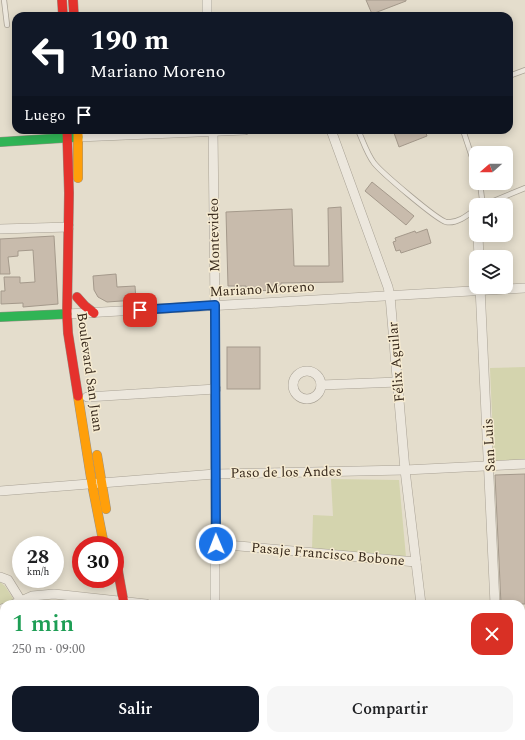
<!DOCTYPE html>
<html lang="es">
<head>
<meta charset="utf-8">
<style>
	body { margin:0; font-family:Spectral,serif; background:#f6f6f6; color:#202124; height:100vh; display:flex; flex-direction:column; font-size:15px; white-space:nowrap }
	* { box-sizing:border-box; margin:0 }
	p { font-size:13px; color:#757577 }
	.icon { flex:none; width:22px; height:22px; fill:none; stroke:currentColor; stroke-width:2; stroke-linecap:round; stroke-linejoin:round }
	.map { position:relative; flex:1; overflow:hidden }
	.panel { position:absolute; left:0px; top:600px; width:525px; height:140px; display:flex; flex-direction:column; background:#fff; border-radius:12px 12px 0 0; box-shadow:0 2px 10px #0003 }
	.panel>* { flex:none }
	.hud { position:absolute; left:12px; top:12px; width:501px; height:122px; border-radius:12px; box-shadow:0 2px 10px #0003; background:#111827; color:#fff; overflow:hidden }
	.needle { width:26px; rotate:250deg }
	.buttons { position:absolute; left:469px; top:146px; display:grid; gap:8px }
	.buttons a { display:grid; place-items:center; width:44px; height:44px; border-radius:8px; background:#fff; box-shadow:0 2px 10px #0003; font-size:20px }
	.speed { position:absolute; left:12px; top:536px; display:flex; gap:8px; font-size:20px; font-weight:700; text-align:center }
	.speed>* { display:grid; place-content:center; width:52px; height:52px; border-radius:50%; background:#fff; box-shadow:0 2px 10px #0003; line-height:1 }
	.speed small { font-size:10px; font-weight:400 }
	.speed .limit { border:6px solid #d22; background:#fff; color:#111 }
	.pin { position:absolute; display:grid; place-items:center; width:34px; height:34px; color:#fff; margin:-17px; border-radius:8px; box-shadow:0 2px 6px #0006 }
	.me { position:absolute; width:44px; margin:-22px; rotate:359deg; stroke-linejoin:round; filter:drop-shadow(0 0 3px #0008) }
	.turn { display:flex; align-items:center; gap:14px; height:84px; padding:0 12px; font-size:18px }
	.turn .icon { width:52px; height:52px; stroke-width:2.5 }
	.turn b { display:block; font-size:28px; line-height:34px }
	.then { display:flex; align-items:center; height:38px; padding:0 12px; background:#0003; gap:8px; font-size:15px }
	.round { display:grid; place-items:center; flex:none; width:42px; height:42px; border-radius:12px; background:#f6f6f6 }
	.overview { display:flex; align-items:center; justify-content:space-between; height:68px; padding:0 12px }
	h1 { font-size:24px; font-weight:600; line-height:30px; color:#1e9e55 }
	.action { display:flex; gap:8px; margin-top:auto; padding:8px 12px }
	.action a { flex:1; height:46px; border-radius:12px; background:#111827; color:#fff; font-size:16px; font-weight:600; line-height:46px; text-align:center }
	.action a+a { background:#f6f6f6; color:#202124 }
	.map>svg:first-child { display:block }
</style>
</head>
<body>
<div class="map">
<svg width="525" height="740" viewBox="0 0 525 740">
	<rect width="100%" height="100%" fill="#e4ddcc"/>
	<g fill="#d4d4ae">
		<polygon points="525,367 525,461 494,462 490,368"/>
		<polygon points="331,479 399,480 406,557 312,549 313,515 333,516"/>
		<polygon points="0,582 5,586 14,600 0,606"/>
	</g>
	<g fill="#c8bbac" stroke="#a4998b">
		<polygon points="366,0 406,0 406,1 372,14"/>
		<polygon points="393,130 425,130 427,136 399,147"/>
		<polygon points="372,182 414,216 406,225 365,191"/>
		<polygon points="341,207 343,282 281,283 281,290 246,291 246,286 228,286 226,212 292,209 294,266 329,266 328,208"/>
		<polygon points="427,229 431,243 401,253 400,250 396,251 393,242 396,241 395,238 415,231 416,233"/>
		<polygon points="54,236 58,304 23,307 23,303 1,304 1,291 5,291 4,277 20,277 20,283 35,282 33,250 18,251 18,256 8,257 10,274 0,274 0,239"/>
		<polygon points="116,274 117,287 135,286 136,300 107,302 98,297 94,290 93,276"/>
		<rect x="227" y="347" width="33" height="42"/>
		<polygon points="525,474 525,604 501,604 495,475"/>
	</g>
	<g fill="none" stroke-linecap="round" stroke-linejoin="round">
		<g stroke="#a9a295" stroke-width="6">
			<g id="lane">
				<polyline points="4,0 7,25"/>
				<polyline points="393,16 414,15 417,16"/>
				<polyline points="509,76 525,70"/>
				<path d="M358 130C363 141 367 154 374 163 382 173 436 219 446 222 457 224 468 215 476 209"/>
				<polyline points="463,130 476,169"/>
				<polyline points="479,205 482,199 480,183"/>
				<polyline points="484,205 525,188"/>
			</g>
		</g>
		<g stroke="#a9a295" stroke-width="10">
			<g id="street">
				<polyline points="207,0 207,16"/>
				<polyline points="213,130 215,305 215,604"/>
				<polyline points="331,130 388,287 390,296 405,470 421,604"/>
				<polyline points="78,137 245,130"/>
				<polyline points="0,229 69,227"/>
				<polyline points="478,236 479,257"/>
				<polyline points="480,287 495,604"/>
				<polyline points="67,314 525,288"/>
				<circle cx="307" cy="385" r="14"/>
				<polyline points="321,385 398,382"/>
				<polyline points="87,397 216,389"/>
				<polyline points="0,491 215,474 405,470 525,464"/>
				<polyline points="216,544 416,562"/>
				<polyline points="0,577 8,580 21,601"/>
				<polyline points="14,604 32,596 54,594 146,604"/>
				<polyline points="0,610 4,608"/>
				<polyline points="521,647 525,647"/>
				<polyline points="0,728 4,727"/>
				<polyline points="252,736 252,740"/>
				<polyline points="335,736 335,740"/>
				<polyline points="501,736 501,740"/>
				<polyline points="431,740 431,736"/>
			</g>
		</g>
		<g stroke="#999185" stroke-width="10">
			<g id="fast">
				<polyline points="0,142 78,137"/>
				<polyline points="0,317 67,314"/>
			</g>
		</g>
		<g stroke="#999185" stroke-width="10">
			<g id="slow">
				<polyline points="78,130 78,178"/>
				<polyline points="78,396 92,484 104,545"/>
				<polyline points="97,455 106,509"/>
				<polyline points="142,736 143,740"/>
			</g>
		</g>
		<g stroke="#999185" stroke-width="10">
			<g id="jam">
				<polyline points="62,0 63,16"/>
				<polyline points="73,0 74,16"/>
				<polyline points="67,130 69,193 67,314 68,333 78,396"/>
				<polyline points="77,297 85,306 94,313"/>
				<polyline points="115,554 124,604"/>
			</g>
		</g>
		<use href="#lane" stroke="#ece7dd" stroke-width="4.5"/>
		<use href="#street" stroke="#ece7dd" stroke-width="9"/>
		<use href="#fast" stroke="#30b455" stroke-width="9"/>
		<use href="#slow" stroke="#ff9f0a" stroke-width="9"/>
		<use href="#jam" stroke="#e5322d" stroke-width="9"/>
	</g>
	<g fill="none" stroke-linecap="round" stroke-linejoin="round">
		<g stroke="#114b97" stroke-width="10">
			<polyline id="route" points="140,310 215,305 216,544"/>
		</g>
		<use href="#route" stroke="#1a73e8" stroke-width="7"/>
	</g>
	<g text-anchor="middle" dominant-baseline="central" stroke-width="3" stroke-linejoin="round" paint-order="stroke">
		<g font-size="14" fill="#382a1d" stroke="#f6ebd1">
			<text transform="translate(214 235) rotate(-91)">Montevideo</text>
			<text transform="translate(262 289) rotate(-3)">Mariano Moreno</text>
			<text transform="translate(396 362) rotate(-95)">Félix Aguilar</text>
			<text transform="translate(90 372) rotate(82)">Boulevard San Juan</text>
			<text transform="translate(489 445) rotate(-93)">San Luis</text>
			<text transform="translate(286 472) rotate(-1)">Paso de los Andes</text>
			<text transform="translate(328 554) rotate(5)">Pasaje Francisco Bobone</text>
		</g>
	</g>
</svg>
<div class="buttons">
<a><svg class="needle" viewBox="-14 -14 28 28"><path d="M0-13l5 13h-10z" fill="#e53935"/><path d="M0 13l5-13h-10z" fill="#757577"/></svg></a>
<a><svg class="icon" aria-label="sound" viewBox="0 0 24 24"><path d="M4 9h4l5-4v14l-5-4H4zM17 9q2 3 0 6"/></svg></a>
<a><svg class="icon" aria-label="layers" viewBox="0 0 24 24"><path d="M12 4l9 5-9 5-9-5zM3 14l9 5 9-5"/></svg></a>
</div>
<div class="speed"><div>28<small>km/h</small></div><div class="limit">30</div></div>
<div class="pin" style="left:140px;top:310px;background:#d93025"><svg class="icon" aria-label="arrive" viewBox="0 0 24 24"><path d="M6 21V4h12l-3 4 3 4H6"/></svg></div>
<svg class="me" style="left:216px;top:544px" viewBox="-20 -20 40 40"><circle r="17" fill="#1a73e8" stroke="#fff" stroke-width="3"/><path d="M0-11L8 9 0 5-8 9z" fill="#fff"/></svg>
<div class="hud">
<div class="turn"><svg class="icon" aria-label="left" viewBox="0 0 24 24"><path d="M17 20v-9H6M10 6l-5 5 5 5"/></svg><div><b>190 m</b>Mariano Moreno</div></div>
<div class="then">Luego<svg class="icon" aria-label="arrive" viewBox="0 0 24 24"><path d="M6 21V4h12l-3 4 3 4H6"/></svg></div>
</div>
<section class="panel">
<div class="overview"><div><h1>1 min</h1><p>250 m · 09:00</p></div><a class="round" style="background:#d93025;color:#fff"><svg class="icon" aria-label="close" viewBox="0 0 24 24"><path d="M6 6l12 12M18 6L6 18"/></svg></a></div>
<div class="action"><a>Salir</a><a>Compartir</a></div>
</section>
</div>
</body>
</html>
